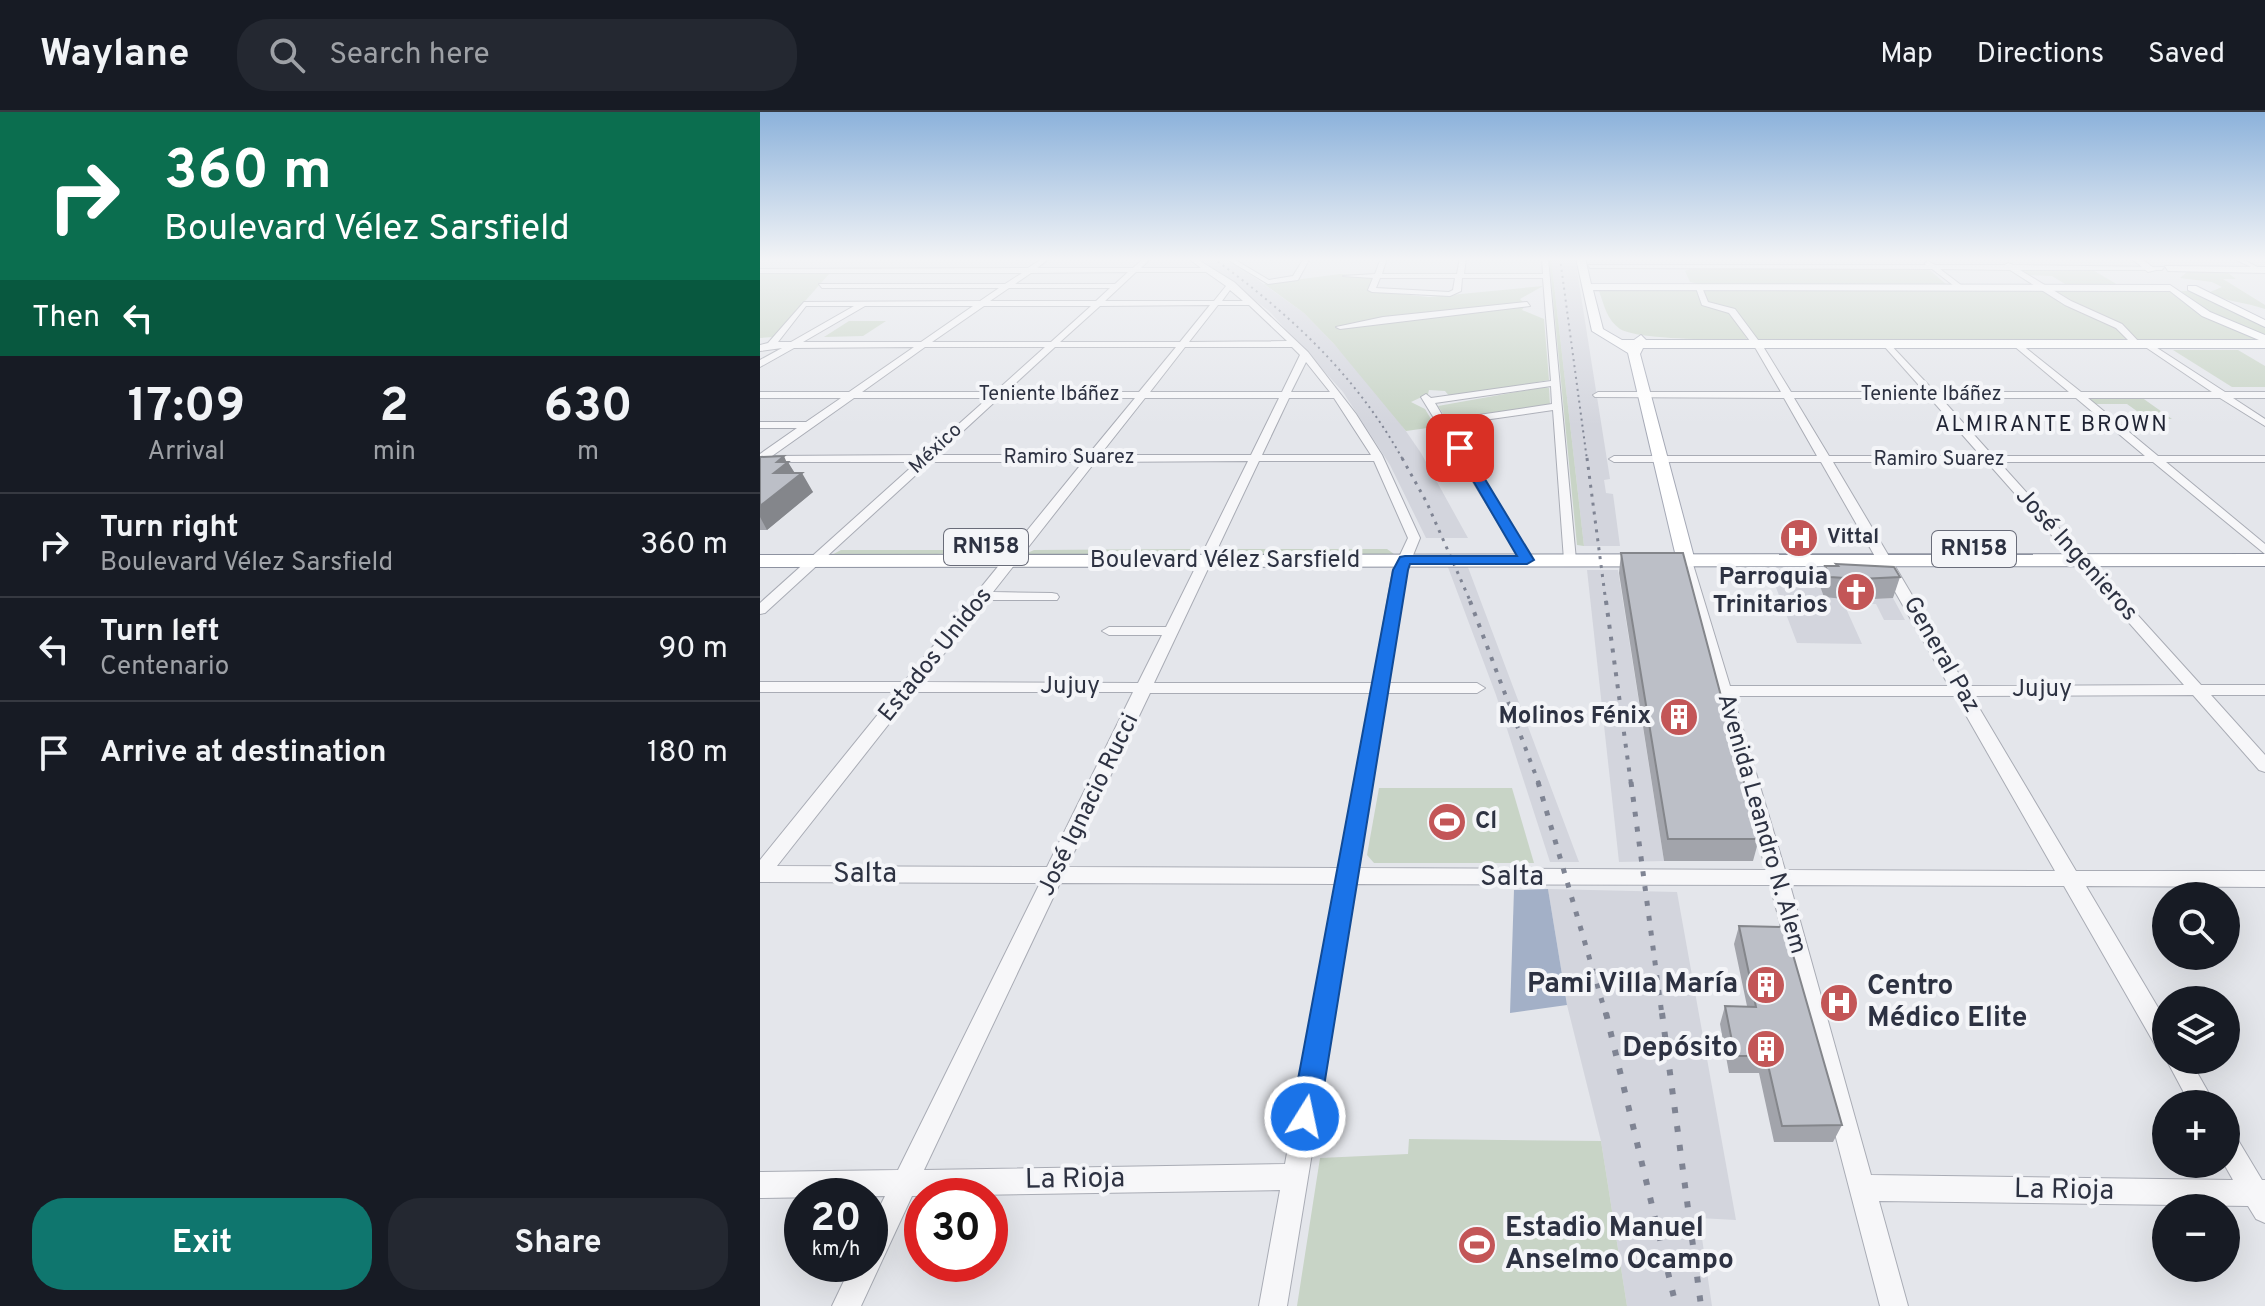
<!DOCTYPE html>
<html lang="en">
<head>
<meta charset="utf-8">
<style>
	body { margin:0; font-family:Overpass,sans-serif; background:#242831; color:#f1f3f6; height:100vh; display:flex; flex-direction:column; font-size:30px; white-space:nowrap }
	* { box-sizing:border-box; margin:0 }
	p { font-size:26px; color:#9ea1a6 }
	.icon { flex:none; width:44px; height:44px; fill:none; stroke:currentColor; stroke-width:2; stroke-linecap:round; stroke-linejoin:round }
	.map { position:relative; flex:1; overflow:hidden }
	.side { display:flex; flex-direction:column; background:#171b24; width:760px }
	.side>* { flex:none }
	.guide { background:#0b6e4f; color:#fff; overflow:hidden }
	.tools { position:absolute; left:1392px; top:770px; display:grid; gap:16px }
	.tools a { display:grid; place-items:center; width:88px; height:88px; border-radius:50%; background:#171b24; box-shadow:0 8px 32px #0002; font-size:40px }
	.speed { position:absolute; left:24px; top:1066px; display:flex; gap:16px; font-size:40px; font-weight:700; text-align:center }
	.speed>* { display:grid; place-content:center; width:104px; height:104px; border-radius:50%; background:#171b24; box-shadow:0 8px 32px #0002; line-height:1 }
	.speed small { font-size:20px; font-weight:400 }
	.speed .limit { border:12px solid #d22; background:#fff; color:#111 }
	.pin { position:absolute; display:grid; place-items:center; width:68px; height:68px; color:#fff; margin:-34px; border-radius:16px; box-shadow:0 4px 12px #0006 }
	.me { position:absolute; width:88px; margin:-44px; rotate:10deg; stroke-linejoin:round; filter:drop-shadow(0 0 6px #0008) }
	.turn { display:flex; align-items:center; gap:28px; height:168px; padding:0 32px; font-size:36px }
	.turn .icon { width:104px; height:104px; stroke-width:2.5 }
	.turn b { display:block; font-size:56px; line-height:68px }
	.then { display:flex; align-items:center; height:76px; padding:0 32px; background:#0003; gap:16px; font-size:30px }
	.eta { display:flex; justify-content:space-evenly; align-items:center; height:136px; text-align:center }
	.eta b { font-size:48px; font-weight:700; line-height:56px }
	.primary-button { display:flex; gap:16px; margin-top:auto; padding:16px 32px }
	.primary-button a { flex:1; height:92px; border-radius:32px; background:#0f766e; color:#fff; font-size:32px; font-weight:700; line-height:92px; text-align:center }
	.primary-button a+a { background:#242831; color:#f1f3f6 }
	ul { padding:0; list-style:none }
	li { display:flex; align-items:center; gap:24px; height:104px; padding:0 32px; border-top:2px solid #363941 }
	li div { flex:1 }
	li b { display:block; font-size:30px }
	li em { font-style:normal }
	header { display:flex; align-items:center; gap:48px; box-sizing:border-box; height:112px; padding:0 40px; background:#171b24; border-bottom:2px solid #363941 }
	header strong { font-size:38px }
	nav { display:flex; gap:44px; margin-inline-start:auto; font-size:28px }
	.search { width:560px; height:72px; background:#242831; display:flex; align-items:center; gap:20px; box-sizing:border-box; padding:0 28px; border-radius:32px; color:#9ea1a6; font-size:30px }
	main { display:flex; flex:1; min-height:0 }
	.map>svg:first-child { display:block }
</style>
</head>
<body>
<header>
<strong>Waylane</strong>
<div class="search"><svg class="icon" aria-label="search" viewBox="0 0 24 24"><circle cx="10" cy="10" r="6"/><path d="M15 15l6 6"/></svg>Search here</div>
<nav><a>Map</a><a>Directions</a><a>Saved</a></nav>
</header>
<main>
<section class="side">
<div class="guide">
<div class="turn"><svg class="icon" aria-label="right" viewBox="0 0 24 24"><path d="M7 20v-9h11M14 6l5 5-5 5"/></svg><div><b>360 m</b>Boulevard Vélez Sarsfield</div></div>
<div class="then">Then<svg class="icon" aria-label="left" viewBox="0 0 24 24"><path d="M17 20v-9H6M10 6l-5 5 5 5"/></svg></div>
</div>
<div class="eta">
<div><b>17:09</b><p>Arrival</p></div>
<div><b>2</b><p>min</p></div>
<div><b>630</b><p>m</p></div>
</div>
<ul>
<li><svg class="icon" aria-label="right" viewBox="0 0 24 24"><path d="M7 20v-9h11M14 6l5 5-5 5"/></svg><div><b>Turn right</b><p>Boulevard Vélez Sarsfield</p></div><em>360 m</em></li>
<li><svg class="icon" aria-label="left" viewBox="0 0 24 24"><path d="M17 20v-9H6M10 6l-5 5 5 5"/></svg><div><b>Turn left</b><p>Centenario</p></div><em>90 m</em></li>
<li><svg class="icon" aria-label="arrive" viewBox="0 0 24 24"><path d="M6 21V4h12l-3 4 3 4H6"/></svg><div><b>Arrive at destination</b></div><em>180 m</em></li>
</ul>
<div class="primary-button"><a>Exit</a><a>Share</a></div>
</section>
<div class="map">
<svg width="1505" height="1194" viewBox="0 0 1505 1194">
	<rect width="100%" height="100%" fill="#e4e6eb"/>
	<g fill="#d3d5dd">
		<polygon points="438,146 470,148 544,201 574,232 628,293 661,341 708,426 666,426 630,353 583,280 509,199"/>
		<polygon points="791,146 815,146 850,367 844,368 846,381 853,382 860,434 824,434"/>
		<polygon points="686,450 706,450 819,750 790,750 736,583"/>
		<polygon points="1009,457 1111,458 1078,487 1133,486 1145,508 1124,508 1116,492 1084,492 1102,532 1037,531"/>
		<polygon points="827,458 858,458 904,749 859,750"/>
		<polygon points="788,777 917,780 976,1108 939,1106 952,1194 867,1194 841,1029 807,893"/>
	</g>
	<g fill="#c8d4c6">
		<polygon points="789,146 791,146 824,434 817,433"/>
		<polygon points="1255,155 1328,155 1358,173 1305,172 1292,164 1268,163"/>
		<polygon points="932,156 1167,156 1186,172 943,173 930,170 925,159"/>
		<path d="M1427 160H1505H1467L1476 167H1463L1505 193V197C1485 190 1467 190 1448 181L1462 175 1452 170 1420 166Z"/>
		<polygon points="0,161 70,161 13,225 0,226"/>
		<polygon points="580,162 614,165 608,176 612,179 669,185 783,174 760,187 763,190 751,193 764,195 762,198 784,207 789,268 691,286 685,279 669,278 668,282 651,290 665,297 674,312 682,314 646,319 574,232 544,201 504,172"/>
		<path d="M937 177 948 191 942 177 1412 178 1435 198 1503 229H1377L1359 216 1370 228 997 229 971 199 987 227C965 228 877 228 860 217 847 208 844 193 839 179Z"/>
		<polygon points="1421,179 1432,179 1505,214 1505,225 1444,198"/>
		<polygon points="89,209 126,209 103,224 64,225"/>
		<polygon points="1413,238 1478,238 1505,254 1505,275 1472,275"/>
		<polygon points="785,275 789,276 790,293 687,308 678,294"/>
		<polygon points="1381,285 1412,307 1388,307 1367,292 1334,292 1327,286"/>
		<polygon points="435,437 430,446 263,443 274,438"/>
		<polygon points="469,437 627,437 634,442 458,443"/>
		<polygon points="81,438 244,438 248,440 68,445"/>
		<polygon points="619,676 752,676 774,751 614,751 607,743"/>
		<polygon points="649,1027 841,1029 867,1194 537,1194 560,1046 648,1042"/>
	</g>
	<polygon fill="#a3b0c7" points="788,777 807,893 750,901 754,778"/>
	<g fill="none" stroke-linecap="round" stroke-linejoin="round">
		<g stroke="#a9acb5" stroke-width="2">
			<g id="minor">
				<path d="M283 146H290L277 156H373L384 146H391L381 156H441L428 146H435L474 170 548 240 596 302 622 343 660 426 647 458 628 571H717L725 576 717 581H627L598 756 1006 758 920 449 921 446H931L932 449 970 574H1189L1061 350H854L849 347 854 344H1057L1024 286 835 285 833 283 838 280H1021L996 237 969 201 942 193 935 173H941L948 190 975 197 1004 236 1031 280H1165L1124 234 1123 232 1127 229 1175 280H1309L1254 234 1253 232 1257 229 1321 280H1452L1381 232 1374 234 1356 216 1305 193 1250 158 1180 157 1201 173 1198 177 1172 157 830 156 828 153H1166L1165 151 1168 149 1175 153H1245L1248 151 1253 153 1404 155 1402 158H1260L1311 189 1362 212 1381 232 1388 230 1465 280H1505V286H1473L1505 307V314L1460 286H1328L1398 344H1505V350H1406L1505 432V442L1393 350H1239L1441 573H1505V583H1451L1505 643V660L1499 658 1433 583 1212 584 1316 759H1505V775L1326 774 1406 909V941L1398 938 1304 774 1030 773 1111 1063 1473 1068 1464 1052H1466V1020L1475 1023 1502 1068H1505V1111L1496 1107 1488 1094 1119 1089 1148 1194H1120L1010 773 596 772 527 1194H499L520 1078 152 1084 101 1194H72L92 1152H110V1114L125 1084 0 1086V1060L138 1058 280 771 0 770V748L136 580H0V570H144L323 350H170L5 501 0 502V491L157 350H0V342L37 316H0V310H46L81 286H0V280H89L154 235 34 236 0 255V248L22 236 0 239V233L8 231 44 190 220 189 239 176H62L59 172H245L262 161H0V157L268 156ZM368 160 355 172H255L271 161ZM376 160H446L466 174 454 189H345ZM249 176H350L336 189H230ZM470 178 483 189H462ZM450 193 420 230H300L340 194ZM458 193H489L527 229 429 230ZM46 194H94L31 230H18ZM105 194H213L161 230H43ZM224 194H331L291 230H172ZM165 235H285L235 280H102ZM295 235H416L379 280H246ZM425 235H532L540 243 522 280H390ZM546 250 570 280H531ZM94 286H228L164 343 12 344ZM239 286H375L328 343H177ZM385 286H519L491 343H340ZM529 286H574L611 343H502ZM1034 286H1170L1221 344H1069ZM1181 286H1316L1385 344H1233ZM488 349 406 515H349L342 519 349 523H402L378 571 162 570 226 488H297L299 485 297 482 292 481 233 480 335 350ZM499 349H614L648 426 633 458 613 571H394ZM1073 350H1227L1424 573 1206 574ZM154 580H373L287 755 17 754ZM390 581H611L579 756 307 755ZM973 584H1195L1295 759 1025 758ZM300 771 576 772 525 1052 164 1058Z"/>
				<polygon points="465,146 472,146 509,168 533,164 544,146 550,146 538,168 508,172"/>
				<path d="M621 146H627L622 162H697L700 146H706L704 162H783L782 146H788L816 448 815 451H805L804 448 793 298 689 313 773 448 767 452 761 448 661 285 666 282 671 286 791 269 783 166H702L701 179 690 184 612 180 608 178 613 166 583 164 615 162ZM620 166H695L693 178 689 180 616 176ZM791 274 792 292 685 308 675 291Z"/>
				<polygon points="1472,146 1480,146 1505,159 1500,159"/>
				<polygon points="767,190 770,194 580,217 576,215 623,205"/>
				<polygon points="1406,947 1430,948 1455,992 1430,992"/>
			</g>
		</g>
		<g stroke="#a5a9b6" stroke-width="2">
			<g id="major">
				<path d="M816 146H825L831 172 1410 173 1450 200 1505 223V236H883L880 242 935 449 926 454 917 449 868 241 832 219ZM833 178 1410 179 1442 204 1499 228H886L881 223 874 228H862L843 217Z"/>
				<polygon points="1371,146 1381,146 1396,158 1388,160"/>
				<polygon points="1405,154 1505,155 1505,161 1408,159"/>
				<polygon points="1428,174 1436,174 1505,208 1505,215 1428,178"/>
			</g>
		</g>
		<g stroke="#8d92a0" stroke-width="2">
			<polygon id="highway" points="1505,442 1505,454 0,455 0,443"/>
		</g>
		<use href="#minor" fill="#f7f7f9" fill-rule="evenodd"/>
		<use href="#major" fill="#fff" fill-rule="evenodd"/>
		<use href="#highway" fill="#fff" fill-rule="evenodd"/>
		<g stroke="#7f8493" stroke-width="2" stroke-dasharray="2 4" stroke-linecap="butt">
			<path d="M453 146C530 202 597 264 643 348"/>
			<polyline points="800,146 827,348"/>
		</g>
		<g stroke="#7f8493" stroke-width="3" stroke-dasharray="3 6" stroke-linecap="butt">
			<polyline points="642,346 667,391 711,491"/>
			<polyline points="827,346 846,491"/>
		</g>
		<g stroke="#7f8493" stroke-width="4" stroke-dasharray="4 8" stroke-linecap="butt">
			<polyline points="710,489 779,672"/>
			<polyline points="846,489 871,672"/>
		</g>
		<g stroke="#7f8493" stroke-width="5" stroke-dasharray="5 10" stroke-linecap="butt">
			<polyline points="778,670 846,903"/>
			<polyline points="871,670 902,903"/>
		</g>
		<g stroke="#7f8493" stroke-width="6" stroke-dasharray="6 13" stroke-linecap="butt">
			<polyline points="846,901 916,1194"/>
			<polyline points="902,901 941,1194"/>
		</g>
	</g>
	<g fill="#a2a4ab">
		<polygon points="0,345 27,350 35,361 53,380 7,418 0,418"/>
		<polygon points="861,441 999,727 993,749 904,749 859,461"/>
		<polygon points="1076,452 1140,465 1133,486 1094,488 1064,485 1060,474 1065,454 1076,454"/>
		<polygon points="979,814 1082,1013 1073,1030 1014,1030 999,961 969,961 960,912 965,894 987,894 974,832"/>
	</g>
	<polygon fill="#84868b" points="24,344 27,351 28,350 37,365 42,361 53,380 7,418 0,405 0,394 17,350"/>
	<g fill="#bcbfc7" stroke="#84868b" stroke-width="2">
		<polygon points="24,344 17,350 28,350 14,361 42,361 0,394 0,345"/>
		<polygon points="861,441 923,441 999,727 908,727"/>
		<polygon points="1076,452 1134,455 1140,465 1100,467 1070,465 1065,454 1078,454"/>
		<polygon points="979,814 1025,815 1082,1013 1022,1014 1006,944 975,944 965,894 996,895"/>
	</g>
	<linearGradient id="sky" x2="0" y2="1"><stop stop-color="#8cb2db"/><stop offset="0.47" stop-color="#f3f4f6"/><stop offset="1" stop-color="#f3f4f6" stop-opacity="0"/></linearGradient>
	<rect width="1505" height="313" fill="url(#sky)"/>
	<polygon fill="#1a73e8" stroke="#114b97" stroke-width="2" points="696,334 706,336 774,448 767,452 650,452 648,458 559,1005 555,1015 545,1019 535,1015 531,1005 633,458 640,445 645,444 757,444 694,336"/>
	<defs>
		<g id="hospital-disc" transform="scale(2)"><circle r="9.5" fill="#c35657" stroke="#f4f5f8"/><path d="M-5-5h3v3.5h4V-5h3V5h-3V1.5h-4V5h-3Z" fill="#fff"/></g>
		<g id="church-disc" transform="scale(2)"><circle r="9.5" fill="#c35657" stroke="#f4f5f8"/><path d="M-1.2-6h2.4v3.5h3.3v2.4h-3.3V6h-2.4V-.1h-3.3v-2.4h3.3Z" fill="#fff"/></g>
		<g id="building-disc" transform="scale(2)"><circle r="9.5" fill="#c35657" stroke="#f4f5f8"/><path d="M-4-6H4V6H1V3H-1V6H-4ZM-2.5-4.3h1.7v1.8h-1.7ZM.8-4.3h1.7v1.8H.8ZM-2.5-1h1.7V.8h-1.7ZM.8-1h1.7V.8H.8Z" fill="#fff"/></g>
		<g id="stadium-disc" transform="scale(2)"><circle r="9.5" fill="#c35657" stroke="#f4f5f8"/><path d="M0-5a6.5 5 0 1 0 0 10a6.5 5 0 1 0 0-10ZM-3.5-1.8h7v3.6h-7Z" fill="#fff"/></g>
	</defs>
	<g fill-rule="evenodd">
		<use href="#hospital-disc" x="1039" y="426"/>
		<use href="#church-disc" x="1096" y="480"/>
		<use href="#building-disc" x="919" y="605"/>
		<use href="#stadium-disc" x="687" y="710"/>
		<use href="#building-disc" x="1006" y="873"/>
		<use href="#hospital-disc" x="1079" y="891"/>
		<use href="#building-disc" x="1006" y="937"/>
		<use href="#stadium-disc" x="717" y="1133"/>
	</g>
	<g text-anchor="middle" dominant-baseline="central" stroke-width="8" stroke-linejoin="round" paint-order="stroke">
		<g font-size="20" fill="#2d3242" stroke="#f4f5f8">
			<text x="289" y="283">Teniente Ibáñez</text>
			<text x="1171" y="283">Teniente Ibáñez</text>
			<text transform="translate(176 337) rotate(-43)">México</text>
			<text x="309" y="346">Ramiro Suarez</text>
			<text x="1179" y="348">Ramiro Suarez</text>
		</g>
		<g font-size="20" font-weight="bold" fill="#2d3242" stroke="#f4f5f8" text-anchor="start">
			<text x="1067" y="426">Vittal</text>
		</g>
		<g font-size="22" letter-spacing="2" fill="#1f2333" stroke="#f4f5f8">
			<text x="1292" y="313">ALMIRANTE BROWN</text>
		</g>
		<g fill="#f4f5f8" stroke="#696c79" stroke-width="2">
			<rect x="184" y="417" width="84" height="36" rx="6"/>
			<rect x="1172" y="419" width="84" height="36" rx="6"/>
		</g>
		<g font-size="22" font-weight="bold" fill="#2d3242">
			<text x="226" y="435">RN158</text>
			<text x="1214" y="437">RN158</text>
		</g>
		<g font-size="24" fill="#2d3242" stroke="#f4f5f8">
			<text transform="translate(1316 443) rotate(48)">José Ingenieros</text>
			<text x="465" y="449">Boulevard Vélez Sarsfield</text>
			<text transform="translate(176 543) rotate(-51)">Estados Unidos</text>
			<text transform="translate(1181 543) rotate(60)">General Paz</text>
			<text x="310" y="575">Jujuy</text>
			<text x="1282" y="578">Jujuy</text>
			<text transform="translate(329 693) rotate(-64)">José Ignacio Rucci</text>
			<text transform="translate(1001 712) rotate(74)">Avenida Leandro N. Alem</text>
		</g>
		<g font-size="24" font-weight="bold" fill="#2d3242" stroke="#f4f5f8" text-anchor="end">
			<text x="1068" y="466">Parroquia<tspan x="1068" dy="28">Trinitarios</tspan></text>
			<text x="891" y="605">Molinos Fénix</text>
			<text x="715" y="710" text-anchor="start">Cl</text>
		</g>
		<g font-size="28" fill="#2d3242" stroke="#f4f5f8">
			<text x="105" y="763">Salta</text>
			<text x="752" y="766">Salta</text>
			<text transform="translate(315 1068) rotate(-1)">La Rioja</text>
			<text transform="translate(1304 1079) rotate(1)">La Rioja</text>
		</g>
		<g font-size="28" font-weight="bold" fill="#2d3242" stroke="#f4f5f8" text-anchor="end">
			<text x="978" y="873">Pami Villa María</text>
			<text x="1107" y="875" text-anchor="start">Centro<tspan x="1107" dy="32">Médico Elite</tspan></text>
			<text x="978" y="937">Depósito</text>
			<text x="745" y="1117" text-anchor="start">Estadio Manuel<tspan x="745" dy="32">Anselmo Ocampo</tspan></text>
		</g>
	</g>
</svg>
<div class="tools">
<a><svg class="icon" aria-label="search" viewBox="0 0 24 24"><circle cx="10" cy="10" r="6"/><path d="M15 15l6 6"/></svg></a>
<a><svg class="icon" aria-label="layers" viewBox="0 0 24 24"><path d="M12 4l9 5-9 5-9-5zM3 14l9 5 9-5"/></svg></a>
<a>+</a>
<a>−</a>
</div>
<div class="speed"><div>20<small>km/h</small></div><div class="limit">30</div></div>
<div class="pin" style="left:700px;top:336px;background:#d93025"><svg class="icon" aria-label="arrive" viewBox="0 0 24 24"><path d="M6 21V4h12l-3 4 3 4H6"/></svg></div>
<svg class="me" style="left:545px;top:1005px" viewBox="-20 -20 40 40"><circle r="17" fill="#1a73e8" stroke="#fff" stroke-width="3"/><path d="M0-11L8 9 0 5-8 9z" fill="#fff"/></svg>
</div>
</main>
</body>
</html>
